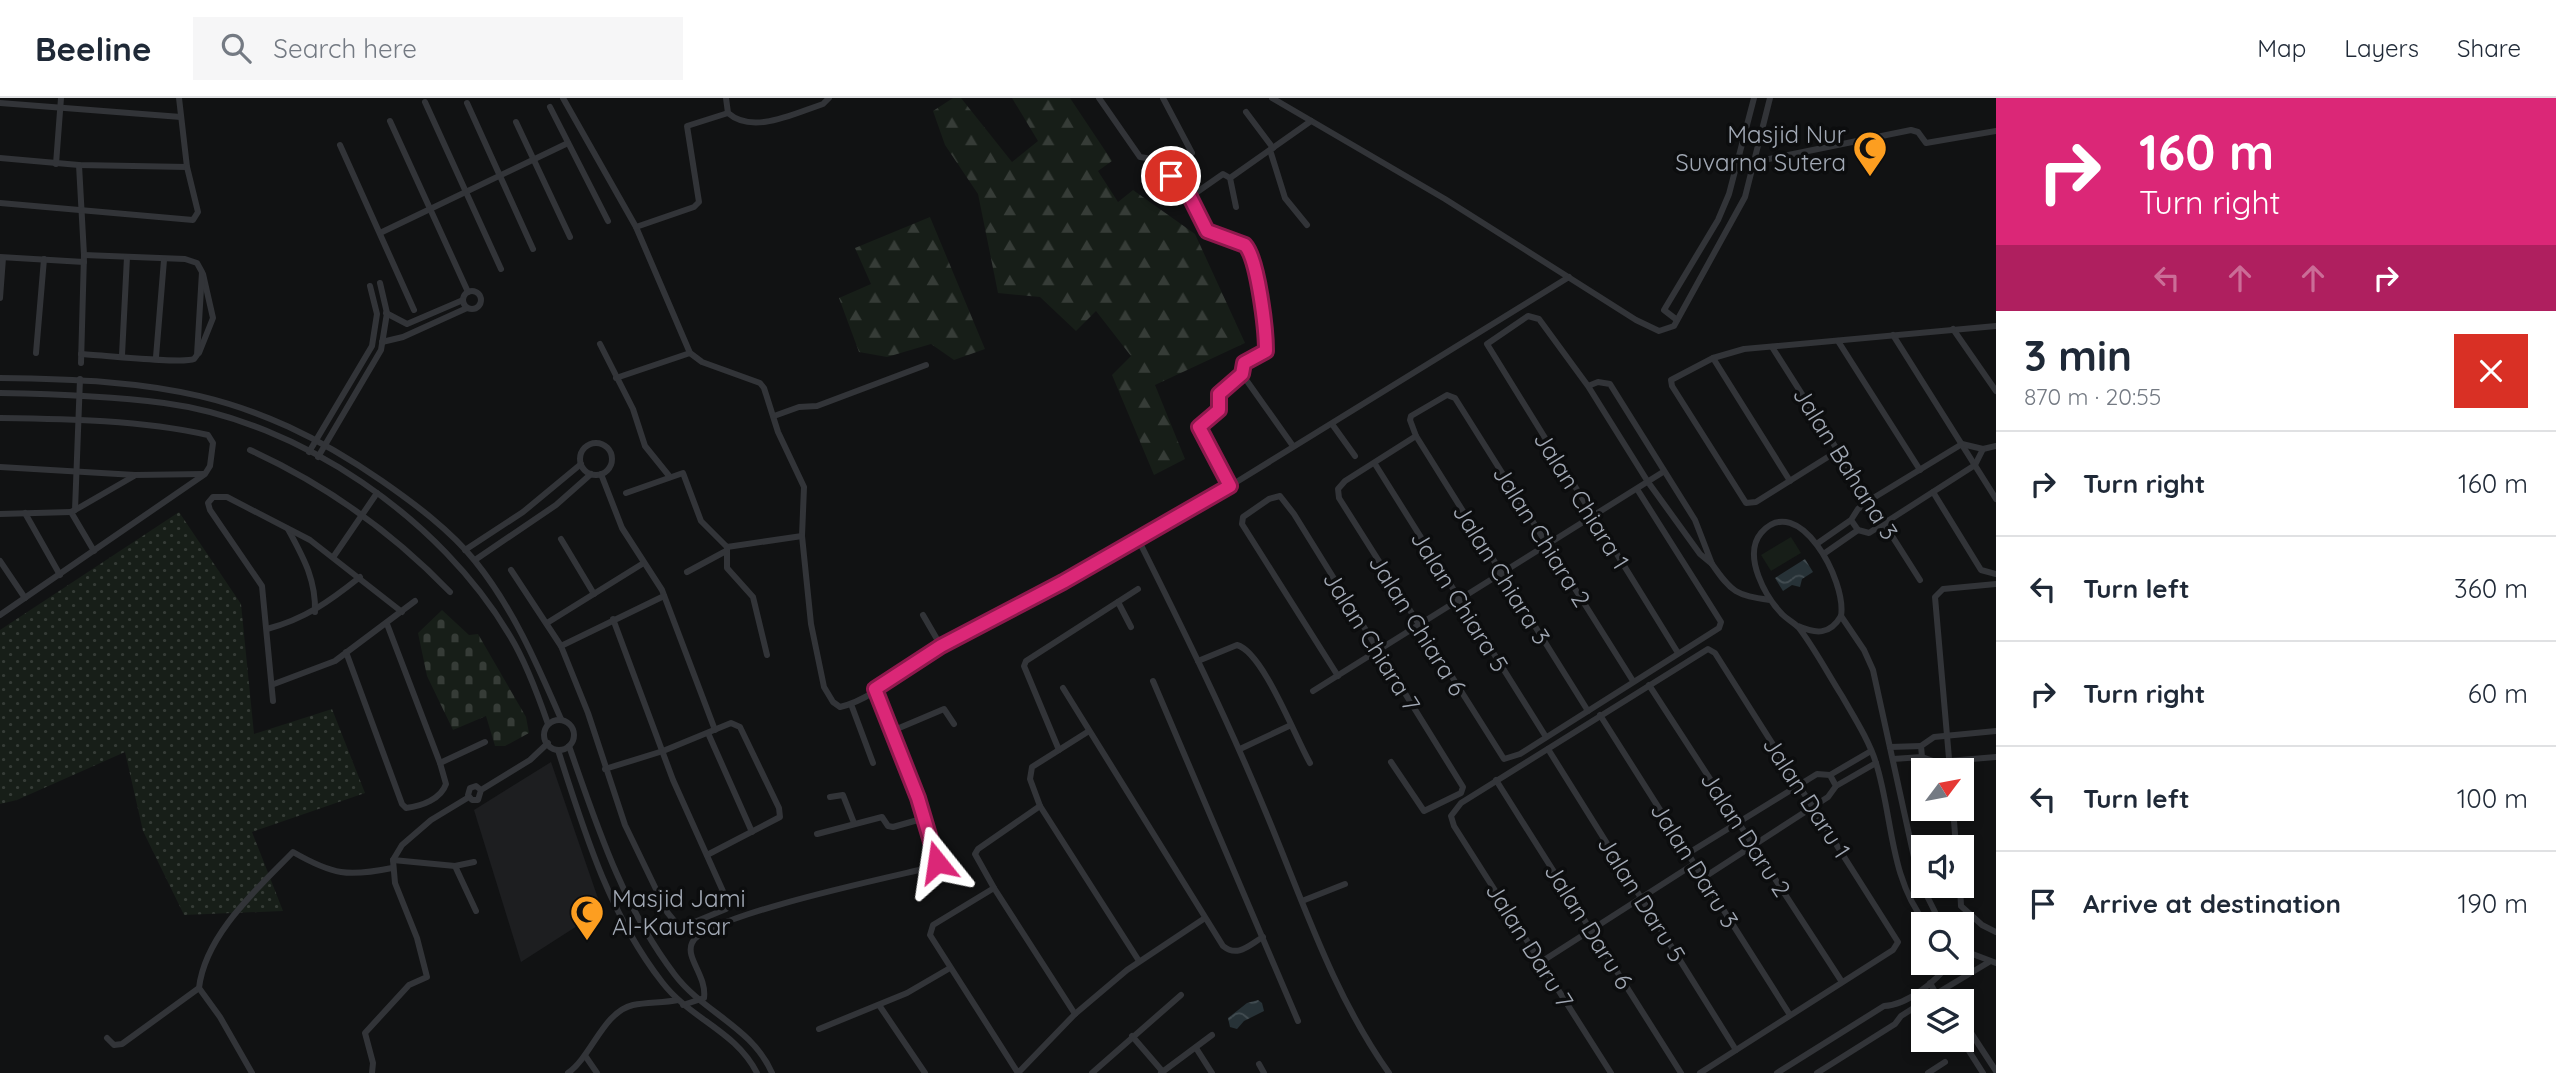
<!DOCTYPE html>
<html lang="en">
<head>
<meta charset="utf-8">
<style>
	body { margin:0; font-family:Quicksand,sans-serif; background:#f6f6f7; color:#1f2937; height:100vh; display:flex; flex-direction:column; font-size:26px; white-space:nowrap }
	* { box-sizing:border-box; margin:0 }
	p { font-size:23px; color:#747a83 }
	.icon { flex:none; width:38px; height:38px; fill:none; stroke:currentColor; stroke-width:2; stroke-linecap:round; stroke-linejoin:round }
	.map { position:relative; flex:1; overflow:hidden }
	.details { display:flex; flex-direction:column; background:#fff; width:560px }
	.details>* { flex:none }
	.banner { background:#db2777; color:#fff; overflow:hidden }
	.needle { width:46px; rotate:58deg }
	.fabs { position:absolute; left:1911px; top:660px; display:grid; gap:14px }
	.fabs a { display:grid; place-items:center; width:63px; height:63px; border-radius:0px; background:#fff; box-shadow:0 4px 10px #0003; font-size:35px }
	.pin { position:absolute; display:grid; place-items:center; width:60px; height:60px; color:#fff; margin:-30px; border:4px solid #fff; border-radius:50%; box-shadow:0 2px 7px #0007 }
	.me { position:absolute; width:77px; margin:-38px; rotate:345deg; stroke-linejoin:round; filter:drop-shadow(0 0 5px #0008) }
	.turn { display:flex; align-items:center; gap:24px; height:147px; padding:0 28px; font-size:32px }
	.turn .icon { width:91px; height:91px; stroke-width:2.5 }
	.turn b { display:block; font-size:49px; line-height:60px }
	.lanes { display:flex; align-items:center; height:66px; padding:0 28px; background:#0003; justify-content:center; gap:35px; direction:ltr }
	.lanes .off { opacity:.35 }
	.round { display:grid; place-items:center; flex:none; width:74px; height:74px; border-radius:0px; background:#f6f6f7 }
	.headline { display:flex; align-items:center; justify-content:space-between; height:119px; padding:0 28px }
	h1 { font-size:42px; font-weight:700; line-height:52px }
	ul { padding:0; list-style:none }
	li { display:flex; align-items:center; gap:21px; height:105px; padding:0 28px; border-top:2px solid #e0e1e3 }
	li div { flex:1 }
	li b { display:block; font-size:26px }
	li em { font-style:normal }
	header { display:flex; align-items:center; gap:42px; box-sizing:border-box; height:98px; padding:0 35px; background:#fff; border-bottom:2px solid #e0e1e3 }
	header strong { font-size:33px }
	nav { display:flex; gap:38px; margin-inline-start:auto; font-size:24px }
	.search { width:490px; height:63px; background:#f6f6f7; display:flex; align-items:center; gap:18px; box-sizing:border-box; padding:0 24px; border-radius:0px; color:#747a83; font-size:26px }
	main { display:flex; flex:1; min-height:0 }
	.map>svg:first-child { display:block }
</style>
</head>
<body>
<header>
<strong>Beeline</strong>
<div class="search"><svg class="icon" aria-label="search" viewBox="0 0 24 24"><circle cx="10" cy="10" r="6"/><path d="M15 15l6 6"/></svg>Search here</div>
<nav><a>Map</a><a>Layers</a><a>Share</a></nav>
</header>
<main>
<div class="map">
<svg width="1996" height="975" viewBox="0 0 1996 975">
	<defs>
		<pattern id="grass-dots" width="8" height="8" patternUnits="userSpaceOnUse" patternTransform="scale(1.75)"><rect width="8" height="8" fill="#171e18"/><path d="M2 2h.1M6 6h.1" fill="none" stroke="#363c37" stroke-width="1.8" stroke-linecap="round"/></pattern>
		<pattern id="forest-firs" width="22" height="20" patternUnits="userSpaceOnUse" patternTransform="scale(1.75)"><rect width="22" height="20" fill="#171e18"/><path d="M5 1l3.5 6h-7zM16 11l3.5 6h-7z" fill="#363c37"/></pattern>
		<pattern id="cemetery-stones" width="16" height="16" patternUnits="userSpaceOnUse" patternTransform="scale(1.75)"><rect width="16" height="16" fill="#171e18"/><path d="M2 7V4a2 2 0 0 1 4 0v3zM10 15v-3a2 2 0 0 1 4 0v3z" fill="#363c37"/></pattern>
		<pattern id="water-waves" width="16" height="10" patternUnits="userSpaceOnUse" patternTransform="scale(1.75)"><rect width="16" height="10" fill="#273237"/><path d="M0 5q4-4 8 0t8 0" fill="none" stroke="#434d52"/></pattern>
	</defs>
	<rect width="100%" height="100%" fill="#111213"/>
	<polygon fill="#1d1e20" points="551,664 602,812 521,864 474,712"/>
	<polygon fill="url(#grass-dots)" points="179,414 241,506 254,636 332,611 365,695 252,734 283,813 184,817 143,733 125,654 17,702 0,706 0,532"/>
	<g fill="url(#forest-firs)">
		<polygon points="953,0 961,0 1012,64 1038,43 1012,0 1070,0 1112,63 1098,73 1118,104 1133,92 1195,136 1245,245 1155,287 1185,361 1154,377 1112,277 1131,258 1096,213 1076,233 1040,199 998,195 978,96 945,47 933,13"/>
		<polygon points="930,119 985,251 954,262 931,246 887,259 859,254 839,200 871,186 855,150"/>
	</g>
	<polygon fill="url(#cemetery-stones)" points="442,512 469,537 478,536 526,619 529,635 505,648 495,648 486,618 453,632 427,578 418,535"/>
	<polygon fill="#171e18" points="1791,439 1801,455 1771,473 1761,457"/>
	<g fill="url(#water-waves)">
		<polygon points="1805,461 1813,474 1802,481 1800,489 1792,487 1783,493 1775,480"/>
		<polygon points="1258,902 1262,905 1264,913 1244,923 1237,931 1230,929 1228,920 1247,905"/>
	</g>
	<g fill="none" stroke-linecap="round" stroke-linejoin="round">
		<g stroke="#323438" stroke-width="6">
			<path d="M563 0 636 129 690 255 702 264 760 285 764 290 778 334 804 389 802 438 811 526 824 589 833 604 840 609C877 600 908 566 940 548 1005 510 1072 478 1137 439"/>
			<path d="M726 0 728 15C753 37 795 15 823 6L829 0"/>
			<polyline points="1099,0 1140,59 1158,62 1190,99 1207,133 1240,144 1250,152 1266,253 1244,265 1242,276 1293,348"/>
			<polyline points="1163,0 1192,55 1167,73"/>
			<polyline points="1272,0 1445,101 1636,222 1659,233 1674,228 1745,99 1770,0"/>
			<polyline points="425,4 501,171"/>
			<polyline points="0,5 181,19"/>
			<polyline points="467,5 533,151"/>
			<polyline points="550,9 608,123"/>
			<polyline points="1246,14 1273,50"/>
			<polyline points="390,23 468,194"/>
			<polyline points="516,24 570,139"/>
			<polyline points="340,47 414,212"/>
			<polyline points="1270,52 1285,100 1307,127"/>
			<polyline points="0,60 79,67 187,69 179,0"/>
			<polyline points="1754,64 1911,32 1918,34 1926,45 1996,33"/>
			<polyline points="56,66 61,0"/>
			<polyline points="79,67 84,157 81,265"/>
			<polyline points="1230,80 1236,109"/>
			<polyline points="1190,99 1223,76 1230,80 1311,23"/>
			<polyline points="0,105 193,122 198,114 187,69"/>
			<polyline points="636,129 694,109 699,104 687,28 728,15"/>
			<polyline points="380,135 568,45"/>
			<polyline points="0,159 84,164"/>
			<circle cx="472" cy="202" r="9"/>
			<polyline points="0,200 3,160"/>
			<polyline points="386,215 407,226 463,202"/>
			<polyline points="1677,222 1664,212 1718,122 1729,96 1754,0"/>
			<polyline points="1953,231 1996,293"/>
			<polyline points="1893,237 1996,401"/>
			<polyline points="1838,243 1920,372"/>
			<polyline points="382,244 403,239 467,210"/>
			<polyline points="600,246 633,311 645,348 670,379"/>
			<polyline points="1772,249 1920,482"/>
			<polyline points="36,255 44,161"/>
			<polyline points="199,255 213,220 203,176"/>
			<path d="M81 256C101 257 183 266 194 261L197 257 202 174 197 165 185 161 84 157"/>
			<polyline points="122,257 127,159"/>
			<polyline points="156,259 164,162"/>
			<polyline points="1713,260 1790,383"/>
			<path d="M0 280C156 282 250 292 382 383 415 406 450 432 475 463 513 510 537 566 561 621"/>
			<polyline points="616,280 690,255"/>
			<polyline points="1588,288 1598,284 1610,286 1695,422 1712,466 1700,456 1648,384 1588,288 1539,221 1528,218 1487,246 1678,555"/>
			<path d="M0 295C55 296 110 298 164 305 300 323 441 421 510 538 526 564 538 597 548 626"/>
			<polyline points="774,318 799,309 817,308 926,267"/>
			<path d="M0 320C69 321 140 322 208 337L213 345 210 368 205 376 0 517"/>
			<polyline points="1332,326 1355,358"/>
			<polyline points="1416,338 1588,613"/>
			<circle cx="596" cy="361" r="16"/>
			<polyline points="1983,351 1996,348"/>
			<path d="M250 352C327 387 392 434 450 494"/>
			<polyline points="1839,352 1756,404 1746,405 1672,288 1671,282 1713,260 1744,251 1996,228"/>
			<polyline points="309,354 372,248 377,216 370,188"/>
			<polyline points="318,359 381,252 387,215 380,185"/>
			<polyline points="1375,366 1546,639"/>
			<polyline points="0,369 135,377 204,376"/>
			<polyline points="601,376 622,430 662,492 715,632"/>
			<polyline points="1230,388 1199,329 1219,312 1219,296 1242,276"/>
			<polyline points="1933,394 1981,472 1996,476"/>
			<polyline points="626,395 683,375 701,423 727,449 802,438"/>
			<polyline points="75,412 134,378"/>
			<polyline points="71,414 75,412 80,281"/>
			<polyline points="71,414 94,453"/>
			<polyline points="25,415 60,477"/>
			<polyline points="0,416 71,414"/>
			<path d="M288 431C303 459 316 481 315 514"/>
			<polyline points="561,441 594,496"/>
			<polyline points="1818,445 1851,422 1858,411 1870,402 1962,346 1983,351 1975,367 1869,435 1858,432 1851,422"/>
			<polyline points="727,449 727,470 753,499 767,557"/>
			<polyline points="465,452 523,414 581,366"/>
			<polyline points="1825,455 1858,432"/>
			<polyline points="334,458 377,395"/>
			<polyline points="475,462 556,407 591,376"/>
			<polyline points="0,463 25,500"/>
			<path d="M1712 466C1732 495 1736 497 1770 502"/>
			<polyline points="511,472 561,548 588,615 625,727 667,814 680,830 726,811 726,800 673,682 613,521"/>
			<polyline points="687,474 726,453"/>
			<polyline points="1118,504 1131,529"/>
			<polyline points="923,517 941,548"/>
			<polyline points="1841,518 1864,552 1873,572 1919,782 1941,826"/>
			<polyline points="547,525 642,466"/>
			<path d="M1798 528C1816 536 1830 537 1841 518 1847 483 1798 392 1761 435 1742 458 1766 500 1783 517 1788 522 1795 525 1799 530 1815 551 1828 576 1842 598 1854 619 1869 642 1876 665 1893 719 1889 779 1926 826"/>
			<path d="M267 531C305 521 330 503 360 479"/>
			<polyline points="561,548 664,498"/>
			<path d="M346 554 402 706 406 710C422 708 441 701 446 686L440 665 387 526"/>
			<path d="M1198 563 1237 547C1263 554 1295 639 1310 665"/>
			<polyline points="1338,578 1242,426 1243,419 1269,401 1280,398 1294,416 1463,689 1461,695 1424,713 1391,664"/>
			<polyline points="1153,583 1298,923"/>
			<polyline points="1633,583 1455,300 1447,297 1411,318 1410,322 1416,338 1345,383 1338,391 1339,400 1504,661 1520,656 1719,530 1721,524 1716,516 1637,391"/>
			<polyline points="274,586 335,563 415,503"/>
			<polyline points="1649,587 1842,884"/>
			<path d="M1063 590 1223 848C1238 860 1249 847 1263 839"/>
			<polyline points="1313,593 1663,374"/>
			<polyline points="273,603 262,488 210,412 208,405 213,399 227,399 310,442 402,514"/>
			<polyline points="851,606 873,665"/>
			<polyline points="1600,617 1790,917"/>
			<circle cx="559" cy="637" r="15"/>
			<polyline points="892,633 944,611 954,626"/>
			<polyline points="1089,633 1032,669 1030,681 1040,708 1139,863"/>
			<polyline points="1996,633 1934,639 1921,648 1922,659 1936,664 1996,659"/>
			<polyline points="708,635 752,734"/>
			<path d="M569 648C597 728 623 809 675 877 704 915 752 929 772 975"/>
			<polyline points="1890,649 1921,648"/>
			<polyline points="1240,651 1289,628"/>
			<polyline points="1548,651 1736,952"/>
			<path d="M558 652C584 733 609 816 662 884 691 922 735 932 757 975"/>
			<polyline points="1059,652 1024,568 1026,563 1138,491"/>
			<polyline points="1893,661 1922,659"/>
			<polyline points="440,665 485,644"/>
			<polyline points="605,671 663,653 731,625 740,629 779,710 780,719 707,757"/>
			<polyline points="1950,672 1935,499 1943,491 1996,486"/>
			<polyline points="1830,677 1871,653"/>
			<polyline points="1496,682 1681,975"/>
			<polyline points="1836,688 1876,665"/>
			<polyline points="481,692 476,688 470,690 468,697 472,702 478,702 481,692 530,662 548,645"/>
			<polyline points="830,699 843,697 854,725"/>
			<polyline points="1040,708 978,751 975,756 994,790 1075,916"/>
			<polyline points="1953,710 1956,749"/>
			<polyline points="817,736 882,719 888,728 893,729 925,720"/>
			<polyline points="1687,756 1817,676 1830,677 1836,688 1828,699 1703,780"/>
			<polyline points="393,762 455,768 474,764"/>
			<polyline points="455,768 476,813"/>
			<polyline points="1960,788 1961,808 1982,827 1996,834"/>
			<polyline points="994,790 933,827 930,837 1018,975 1075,916 1127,872 1205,820"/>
			<polyline points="1302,803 1345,786"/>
			<polyline points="1962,852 1996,865"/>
			<polyline points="1541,864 1694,766"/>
			<polyline points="1930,885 1940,903"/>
			<polyline points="1924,903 1989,864"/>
			<path d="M683 907 704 900C707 878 685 860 692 845 703 818 896 778 932 769L937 764 918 700 875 591"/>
			<polyline points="879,907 925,975"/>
			<polyline points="1962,921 1996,973"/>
			<polyline points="819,931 907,895 950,870"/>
			<polyline points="1132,938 1163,974"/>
			<polyline points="107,940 114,947 122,946 199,890"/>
			<polyline points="1962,942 1983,975"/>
			<polyline points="1196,950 1212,975"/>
			<polyline points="586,959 597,975"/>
			<polyline points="1259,966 1264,975"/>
			<path d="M252 975 220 919 199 890C205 837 257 791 293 754 333 777 348 779 392 770"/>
			<polyline points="372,975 373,965 365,935 409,887 427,879 417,840 395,785 393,762 402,747 431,722 469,699"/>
			<path d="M568 975C592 958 603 914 633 907 648 904 663 905 678 902"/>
			<polyline points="1092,975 1181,897"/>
			<polyline points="1161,975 1212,937"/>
			<path d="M1389 975C1332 895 1302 800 1264 710 1226 618 1182 529 1137 439L1230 388 1569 179"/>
			<polyline points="1611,975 1454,728 1451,718 1461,705 1708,551 1715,555 1898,844 1893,852 1700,975"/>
			<path d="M1777 975 1884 908C1908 907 1936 883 1951 864"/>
			<polyline points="1817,975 1895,926 1901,918 1923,904"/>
			<polyline points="1928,975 1945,964"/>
		</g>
	</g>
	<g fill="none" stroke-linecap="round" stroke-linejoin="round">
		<g stroke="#8e194d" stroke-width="18">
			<path id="route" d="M937 764 918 700 875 591 941 548 1063 484 1230 388 1199 329 1219 312V296L1242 276 1244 265 1266 253C1266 232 1258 161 1245 147L1207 133 1190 99 1171 78"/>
		</g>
		<use href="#route" stroke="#db2777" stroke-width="12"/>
	</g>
	<defs>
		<g id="mosque-pin" transform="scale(1.75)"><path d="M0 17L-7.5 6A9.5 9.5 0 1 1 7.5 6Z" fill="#fd9e20" stroke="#0c0d0e"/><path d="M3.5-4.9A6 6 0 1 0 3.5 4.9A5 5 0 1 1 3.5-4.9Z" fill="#111"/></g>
	</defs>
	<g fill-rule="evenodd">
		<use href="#mosque-pin" x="1870" y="50"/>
		<use href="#mosque-pin" x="587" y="814"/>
	</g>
	<g text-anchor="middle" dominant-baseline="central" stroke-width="7" stroke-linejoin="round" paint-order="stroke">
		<g font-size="24" fill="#a2a9b5" stroke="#0c0d0e" text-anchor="end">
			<text x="1846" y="36">Masjid Nur<tspan x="1846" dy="28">Suvarna Sutera</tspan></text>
			<text x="612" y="800" text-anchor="start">Masjid Jami<tspan x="612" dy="28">Al-Kautsar</tspan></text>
		</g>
		<g font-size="24" fill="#a2a9b5" stroke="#0c0d0e">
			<text transform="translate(1846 365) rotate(58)">Jalan Bahana 3</text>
			<text transform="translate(1582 402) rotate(58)">Jalan Chiara 1</text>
			<text transform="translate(1542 438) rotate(58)">Jalan Chiara 2</text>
			<text transform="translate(1502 476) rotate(58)">Jalan Chiara 3</text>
			<text transform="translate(1460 503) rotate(58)">Jalan Chiara 5</text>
			<text transform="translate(1418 527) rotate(58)">Jalan Chiara 6</text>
			<text transform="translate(1372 543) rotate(58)">Jalan Chiara 7</text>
			<text transform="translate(1807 699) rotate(57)">Jalan Daru 1</text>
			<text transform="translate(1746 736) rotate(57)">Jalan Daru 2</text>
			<text transform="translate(1695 767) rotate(58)">Jalan Daru 3</text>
			<text transform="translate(1642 801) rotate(58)">Jalan Daru 5</text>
			<text transform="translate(1589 828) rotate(58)">Jalan Daru 6</text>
			<text transform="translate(1530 847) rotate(58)">Jalan Daru 7</text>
		</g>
	</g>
</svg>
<div class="fabs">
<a><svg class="needle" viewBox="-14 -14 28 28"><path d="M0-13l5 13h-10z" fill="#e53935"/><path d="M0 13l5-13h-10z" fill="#747a83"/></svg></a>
<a><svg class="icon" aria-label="sound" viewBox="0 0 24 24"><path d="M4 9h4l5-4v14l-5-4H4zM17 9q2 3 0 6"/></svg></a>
<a><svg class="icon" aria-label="search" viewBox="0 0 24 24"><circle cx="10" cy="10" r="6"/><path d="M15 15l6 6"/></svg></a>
<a><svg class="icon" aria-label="layers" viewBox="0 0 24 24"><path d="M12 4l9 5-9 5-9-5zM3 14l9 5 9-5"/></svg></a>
</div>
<div class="pin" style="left:1171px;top:78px;background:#d93025"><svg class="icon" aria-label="arrive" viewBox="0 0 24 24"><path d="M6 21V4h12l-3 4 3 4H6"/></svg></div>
<svg class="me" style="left:937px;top:764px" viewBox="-20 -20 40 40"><path d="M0-17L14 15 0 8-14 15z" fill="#db2777" stroke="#fff" stroke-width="4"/></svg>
</div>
<section class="details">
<div class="banner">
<div class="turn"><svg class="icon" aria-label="right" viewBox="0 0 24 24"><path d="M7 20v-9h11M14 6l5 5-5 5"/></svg><div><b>160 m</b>Turn right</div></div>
<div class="lanes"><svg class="icon off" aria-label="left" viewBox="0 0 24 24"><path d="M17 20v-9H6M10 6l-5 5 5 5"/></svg><svg class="icon off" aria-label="ahead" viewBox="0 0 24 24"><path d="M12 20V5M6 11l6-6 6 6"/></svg><svg class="icon off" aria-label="ahead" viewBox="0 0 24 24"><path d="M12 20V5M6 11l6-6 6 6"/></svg><svg class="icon" aria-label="right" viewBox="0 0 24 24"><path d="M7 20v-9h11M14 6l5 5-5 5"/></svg></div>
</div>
<div class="headline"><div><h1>3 min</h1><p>870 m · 20:55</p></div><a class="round" style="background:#d93025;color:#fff"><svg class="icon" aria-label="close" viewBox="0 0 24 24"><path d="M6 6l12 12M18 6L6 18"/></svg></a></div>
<ul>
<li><svg class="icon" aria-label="right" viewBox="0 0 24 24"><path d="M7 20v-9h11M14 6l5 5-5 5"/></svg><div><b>Turn right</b></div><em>160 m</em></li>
<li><svg class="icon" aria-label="left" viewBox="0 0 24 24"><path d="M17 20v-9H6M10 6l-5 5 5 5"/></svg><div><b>Turn left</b></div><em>360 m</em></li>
<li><svg class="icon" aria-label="right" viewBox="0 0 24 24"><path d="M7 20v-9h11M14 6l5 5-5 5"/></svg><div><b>Turn right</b></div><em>60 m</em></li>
<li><svg class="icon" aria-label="left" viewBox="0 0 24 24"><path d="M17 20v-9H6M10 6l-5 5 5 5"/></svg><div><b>Turn left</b></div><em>100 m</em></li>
<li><svg class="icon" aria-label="arrive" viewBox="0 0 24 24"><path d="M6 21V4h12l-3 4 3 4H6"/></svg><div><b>Arrive at destination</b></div><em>190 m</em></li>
</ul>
</section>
</main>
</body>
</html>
